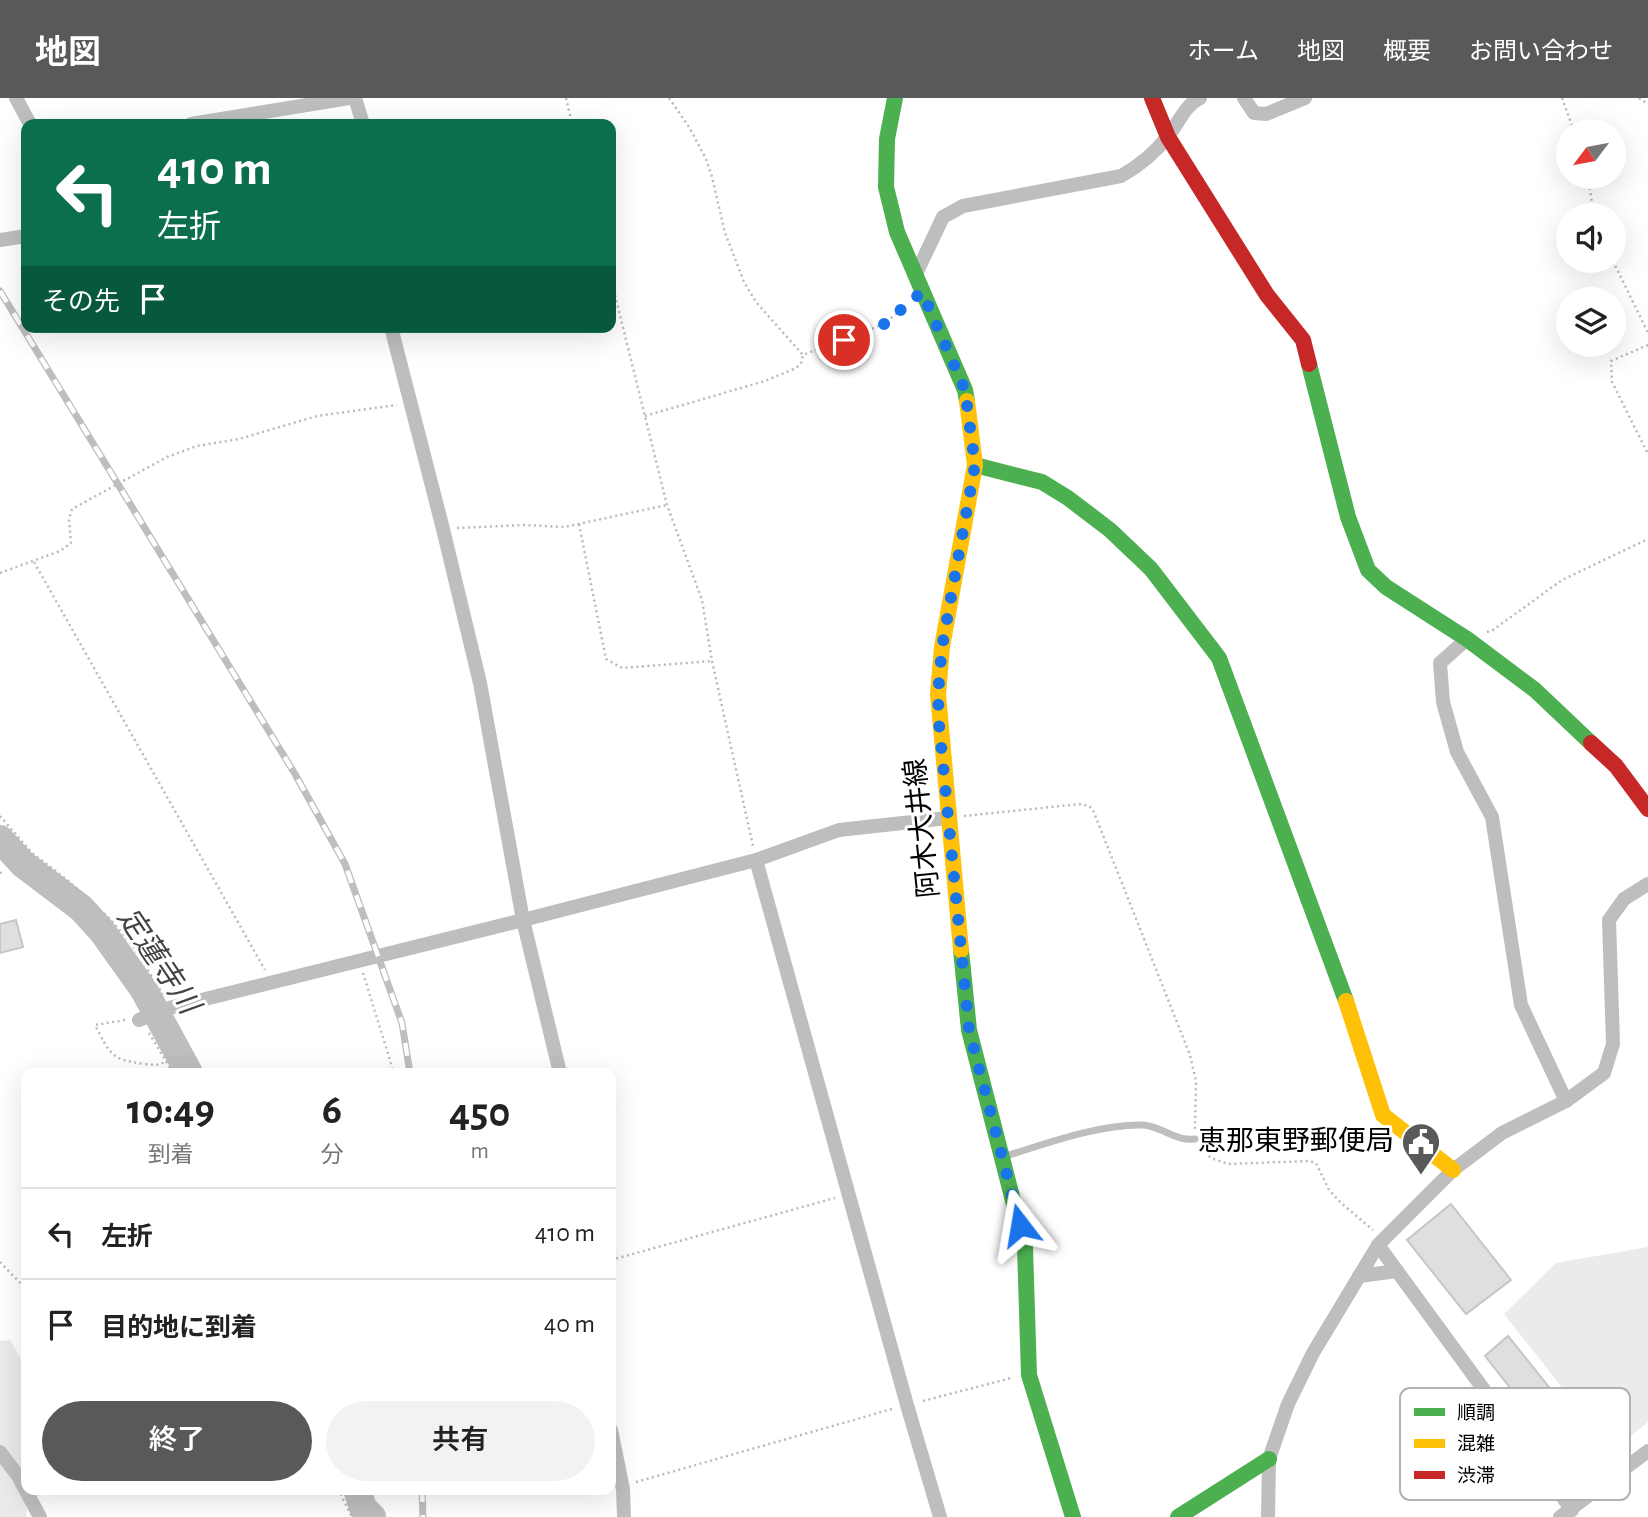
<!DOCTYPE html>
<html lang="ja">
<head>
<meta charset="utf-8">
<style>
	body { margin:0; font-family:"Alegreya Sans","Noto Sans JP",sans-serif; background:#f2f2f2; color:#222; height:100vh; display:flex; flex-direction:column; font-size:26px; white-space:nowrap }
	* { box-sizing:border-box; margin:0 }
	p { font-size:23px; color:#767676 }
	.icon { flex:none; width:38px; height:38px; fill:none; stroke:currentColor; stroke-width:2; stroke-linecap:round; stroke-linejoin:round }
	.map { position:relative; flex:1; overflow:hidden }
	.side { position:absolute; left:21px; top:970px; width:595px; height:427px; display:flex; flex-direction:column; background:#fff; border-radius:14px; box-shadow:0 7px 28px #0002 }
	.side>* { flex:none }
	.top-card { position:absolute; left:21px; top:21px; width:595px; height:214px; border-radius:14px; box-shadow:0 7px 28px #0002; background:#0b6e4f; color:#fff; overflow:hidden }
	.needle { width:46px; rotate:238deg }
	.fabs { position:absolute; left:1556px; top:21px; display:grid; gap:14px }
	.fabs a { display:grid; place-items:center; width:70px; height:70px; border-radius:50%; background:#fff; box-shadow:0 7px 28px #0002; font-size:35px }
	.pin { position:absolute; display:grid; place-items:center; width:60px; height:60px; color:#fff; margin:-30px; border:4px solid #fff; border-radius:50%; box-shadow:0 2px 7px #0007 }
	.me { position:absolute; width:77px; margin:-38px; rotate:346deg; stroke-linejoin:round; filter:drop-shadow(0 0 5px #0008) }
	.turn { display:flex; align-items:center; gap:24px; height:147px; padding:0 21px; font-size:32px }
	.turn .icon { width:91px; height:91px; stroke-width:2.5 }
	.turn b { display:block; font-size:49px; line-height:60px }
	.then { display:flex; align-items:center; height:66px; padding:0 21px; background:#0003; gap:14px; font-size:26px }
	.eta { display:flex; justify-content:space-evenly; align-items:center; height:119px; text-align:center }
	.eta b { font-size:42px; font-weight:600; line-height:49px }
	.cta { display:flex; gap:14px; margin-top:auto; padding:14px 21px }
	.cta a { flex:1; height:80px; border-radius:42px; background:#595959; color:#fff; font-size:28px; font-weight:600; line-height:80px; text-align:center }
	.cta a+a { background:#f2f2f2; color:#222 }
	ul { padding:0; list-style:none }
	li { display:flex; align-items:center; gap:21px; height:91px; padding:0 21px; border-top:2px solid #e0e0e0 }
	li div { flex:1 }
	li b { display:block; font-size:26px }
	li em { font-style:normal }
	header { display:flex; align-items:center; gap:42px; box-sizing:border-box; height:98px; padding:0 35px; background:#595959; color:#fff }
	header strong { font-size:33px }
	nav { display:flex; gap:38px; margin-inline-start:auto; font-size:24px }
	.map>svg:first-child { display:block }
</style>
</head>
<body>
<header>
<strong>地図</strong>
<nav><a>ホーム</a><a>地図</a><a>概要</a><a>お問い合わせ</a></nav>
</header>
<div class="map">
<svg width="1648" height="1419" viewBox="0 0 1648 1419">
	<rect width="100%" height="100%" fill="#fff"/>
	<g fill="#ebebeb">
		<polygon points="1648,1149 1648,1324 1612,1353 1504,1216 1556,1165"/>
		<polygon points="10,1242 26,1269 26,1391 53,1391 29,1402 26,1419 0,1419 0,1243"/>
	</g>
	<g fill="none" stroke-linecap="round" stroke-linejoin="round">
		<g stroke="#bebebe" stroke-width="28">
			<polyline points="0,741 23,766 81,810 102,833 144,892 189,975"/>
			<polyline points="357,1391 363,1410 372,1419"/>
		</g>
	</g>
	<g fill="#dfdfdf" stroke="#c6c6c6" stroke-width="2">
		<polygon points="16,822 23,849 0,855 0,826"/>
		<polygon points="1451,1106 1511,1182 1466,1216 1407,1142"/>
		<polygon points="1508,1238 1601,1354 1576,1373 1485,1258"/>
	</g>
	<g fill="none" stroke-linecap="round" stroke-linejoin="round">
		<g stroke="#b9b9b9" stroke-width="2.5" stroke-dasharray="2 3.5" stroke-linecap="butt">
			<polyline points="566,0 572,26"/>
			<polyline points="669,0 689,29 706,61 712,79 725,135 744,184 756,204 803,257 884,226 908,206"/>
			<polyline points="1562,0 1574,33"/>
			<polyline points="1639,0 1648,6"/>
			<polyline points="1588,79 1594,117"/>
			<polyline points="1613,163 1648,235"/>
			<polyline points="611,181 667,407 702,502 712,563 753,748"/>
			<polyline points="1648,247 1611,263 1612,284 1648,356"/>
			<polyline points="645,318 765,283 796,270 801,265 803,257"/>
			<polyline points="579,426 606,561 622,570 712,563"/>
			<polyline points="457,430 524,427 564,429 667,407"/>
			<polyline points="34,464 265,872"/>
			<polyline points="0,475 60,453 71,445 69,421 72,411 167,359 197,348 239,341 317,318 397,307"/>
			<polyline points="1487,534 1493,532 1562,482 1648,441"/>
			<polyline points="0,718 32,755 66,781 111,822 133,848 164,898"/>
			<polyline points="964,718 1080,706 1089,708 1093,712 1190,957 1196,983 1195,1031"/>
			<polyline points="0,774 3,778"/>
			<polyline points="363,875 394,975"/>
			<path d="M125 922 95 927C110 956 111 962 145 966 153 967 159 968 166 963"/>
			<polyline points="149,935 173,975"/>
			<polyline points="1201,1050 1211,1060 1228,1066 1309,1063 1316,1065 1329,1092 1341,1105 1373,1132"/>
			<polyline points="611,1162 835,1100"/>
			<polyline points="0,1164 26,1191"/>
			<polyline points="923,1303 1011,1280"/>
			<polyline points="636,1384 892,1311"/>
			<polyline points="338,1391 352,1419"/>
		</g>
		<path stroke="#bebebe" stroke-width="7" d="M1003 1059C1045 1046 1099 1026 1143 1027 1161 1028 1177 1044 1195 1041"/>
		<g stroke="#bebebe" stroke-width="14">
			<polyline points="16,0 30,26"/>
			<polyline points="355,0 363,26"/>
			<polyline points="1244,0 1254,15 1266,16 1305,0"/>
			<polyline points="191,26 349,0"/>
			<polyline points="0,142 26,138"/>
			<path d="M915 178 943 119 963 108 1121 78C1139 68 1155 55 1168 38 1179 25 1184 8 1200 0"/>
			<polyline points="391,229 443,431 480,585 523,822 560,975"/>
			<polyline points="1467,541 1440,565 1443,604 1457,654 1492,719 1521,907 1566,1003"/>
			<polyline points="756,762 907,1307 940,1419"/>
			<polyline points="139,922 165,911 523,822 756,762 839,732 948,720"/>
			<polyline points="1378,1147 1572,1412"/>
			<polyline points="1359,1178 1397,1173"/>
			<polyline points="611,1332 623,1391 624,1419"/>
			<polyline points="0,1354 18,1378 40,1419"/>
			<polyline points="1268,1419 1269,1361 1288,1306 1313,1255 1378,1147 1453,1072 1502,1035 1566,1003 1604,975 1613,946 1609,822 1624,801 1648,786"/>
			<polyline points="1560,1419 1648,1353"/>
		</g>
		<g stroke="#4caf50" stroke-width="16">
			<polyline points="895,0 887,41 886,89 897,134 965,292 967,303"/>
			<polyline points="1309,266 1348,419 1368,472 1386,489 1467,541 1535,592 1591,645"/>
			<polyline points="975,367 1042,384 1068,400 1110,432 1151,471 1219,560 1346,903"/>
			<polyline points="961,852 969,932 1025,1149 1029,1277 1073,1419"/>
			<polyline points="1178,1419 1269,1361"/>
		</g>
		<g stroke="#ffc107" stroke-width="16">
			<polyline points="961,852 938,596 942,549 975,367 967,303"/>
			<polyline points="1346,903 1383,1017 1453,1072"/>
		</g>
		<g stroke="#c62828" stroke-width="16">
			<polyline points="1152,0 1168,39 1267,197 1303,242 1309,266"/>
			<polyline points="1591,645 1616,668 1648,711"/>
		</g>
		<g stroke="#bebebe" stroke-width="7">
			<g id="rail">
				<polyline points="0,193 295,676 345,766 402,925 410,975"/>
				<polyline points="422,1391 423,1419"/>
			</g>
		</g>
		<use href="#rail" stroke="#fff" stroke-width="4.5" stroke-dasharray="13" stroke-linecap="butt"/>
	</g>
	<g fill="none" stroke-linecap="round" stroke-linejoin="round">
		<polyline stroke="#1a73e8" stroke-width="12" stroke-dasharray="0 21.6" points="844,242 884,226 922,194 965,292 975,367 942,549 938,596 939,626 969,932 1020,1127"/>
	</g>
	<defs>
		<g id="civic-pin" transform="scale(2.0125)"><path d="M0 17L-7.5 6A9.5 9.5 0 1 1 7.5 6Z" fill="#595959" stroke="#fff"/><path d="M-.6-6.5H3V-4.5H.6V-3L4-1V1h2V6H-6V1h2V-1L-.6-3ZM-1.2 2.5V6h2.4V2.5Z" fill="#fff"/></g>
	</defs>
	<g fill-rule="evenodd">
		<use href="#civic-pin" x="1421" y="1044"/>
	</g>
	<g text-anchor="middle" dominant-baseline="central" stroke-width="6" stroke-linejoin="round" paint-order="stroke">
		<g font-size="28" fill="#000" stroke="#fff">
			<text transform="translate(923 730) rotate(-96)">阿木大井線</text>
		</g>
		<g font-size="28" fill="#000" stroke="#fff" text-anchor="end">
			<text x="1394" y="1044">恵那東野郵便局</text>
		</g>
		<g font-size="30" font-style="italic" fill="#434343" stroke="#fff">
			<text transform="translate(158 863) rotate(56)">定蓮寺川</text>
		</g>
	</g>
	<rect x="1400" y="1290" width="230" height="112" rx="10" fill="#fff" stroke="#b2b2b2" stroke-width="2"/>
	<rect x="1414" y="1310" width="31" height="8" fill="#4caf50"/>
	<rect x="1414" y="1341" width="31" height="9" fill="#ffc107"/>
	<rect x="1414" y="1373" width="31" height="8" fill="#c62828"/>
	<g font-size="19" fill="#000">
		<text x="1457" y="1321">順調</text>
		<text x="1457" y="1352">混雑</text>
		<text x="1457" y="1384">渋滞</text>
	</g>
</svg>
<div class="fabs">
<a><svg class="needle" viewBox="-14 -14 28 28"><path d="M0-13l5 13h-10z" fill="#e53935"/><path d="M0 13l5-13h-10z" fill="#767676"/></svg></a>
<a><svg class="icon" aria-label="sound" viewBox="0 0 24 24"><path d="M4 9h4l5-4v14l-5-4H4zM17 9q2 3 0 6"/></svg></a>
<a><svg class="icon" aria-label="layers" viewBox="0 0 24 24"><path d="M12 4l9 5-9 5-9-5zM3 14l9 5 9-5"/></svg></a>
</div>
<div class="pin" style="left:844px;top:242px;background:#d93025"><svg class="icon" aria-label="arrive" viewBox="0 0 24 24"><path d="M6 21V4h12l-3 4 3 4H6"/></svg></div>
<svg class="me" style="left:1020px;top:1127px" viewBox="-20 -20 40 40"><path d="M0-17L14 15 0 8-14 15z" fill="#1a73e8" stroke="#fff" stroke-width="4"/></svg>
<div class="top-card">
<div class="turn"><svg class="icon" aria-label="left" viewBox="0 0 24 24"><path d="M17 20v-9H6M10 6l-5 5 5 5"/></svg><div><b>410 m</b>左折</div></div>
<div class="then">その先<svg class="icon" aria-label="arrive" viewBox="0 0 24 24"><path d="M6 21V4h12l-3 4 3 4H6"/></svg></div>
</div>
<section class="side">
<div class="eta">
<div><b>10:49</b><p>到着</p></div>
<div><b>6</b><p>分</p></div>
<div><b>450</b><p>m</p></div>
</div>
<ul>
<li><svg class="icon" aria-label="left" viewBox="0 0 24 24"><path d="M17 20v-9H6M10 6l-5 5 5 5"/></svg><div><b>左折</b></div><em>410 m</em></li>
<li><svg class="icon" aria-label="arrive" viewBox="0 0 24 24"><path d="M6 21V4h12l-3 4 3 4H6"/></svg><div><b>目的地に到着</b></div><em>40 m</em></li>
</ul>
<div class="cta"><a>終了</a><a>共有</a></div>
</section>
</div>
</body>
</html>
